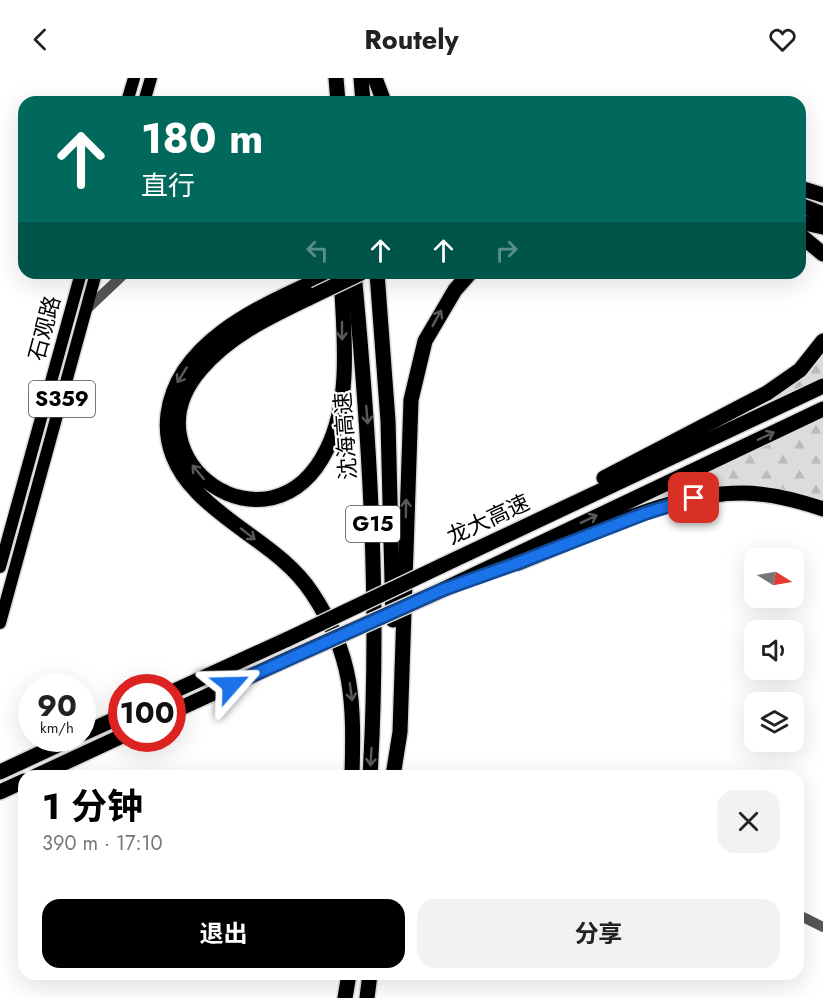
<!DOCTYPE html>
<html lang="zh">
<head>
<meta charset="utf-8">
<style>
	body { margin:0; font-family:Jost,"Noto Sans SC",sans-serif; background:#f2f2f2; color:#222; height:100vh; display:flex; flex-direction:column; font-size:22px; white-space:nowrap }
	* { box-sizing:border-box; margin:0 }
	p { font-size:20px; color:#767676 }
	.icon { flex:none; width:33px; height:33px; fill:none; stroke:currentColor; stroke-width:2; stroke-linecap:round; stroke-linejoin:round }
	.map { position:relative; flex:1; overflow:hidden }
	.side { position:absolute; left:18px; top:692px; width:786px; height:210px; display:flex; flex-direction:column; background:#fff; border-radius:18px; box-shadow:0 6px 24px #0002 }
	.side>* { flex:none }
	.banner { position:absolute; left:18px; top:18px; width:788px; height:183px; border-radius:18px; box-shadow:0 6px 24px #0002; background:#00695c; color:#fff; overflow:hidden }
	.needle { width:39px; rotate:101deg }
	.buttons { position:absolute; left:744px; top:470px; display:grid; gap:12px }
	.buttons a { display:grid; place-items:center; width:60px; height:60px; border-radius:12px; background:#fff; box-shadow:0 6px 24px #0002; font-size:30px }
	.speed { position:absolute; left:18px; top:596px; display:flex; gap:12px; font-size:30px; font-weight:700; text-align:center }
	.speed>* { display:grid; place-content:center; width:78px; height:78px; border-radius:50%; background:#fff; box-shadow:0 6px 24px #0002; line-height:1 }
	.speed small { font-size:15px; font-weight:400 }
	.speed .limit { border:9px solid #d22; background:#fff; color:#111 }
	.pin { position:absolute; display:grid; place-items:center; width:51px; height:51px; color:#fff; margin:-26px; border-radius:12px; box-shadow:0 3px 9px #0006 }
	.me { position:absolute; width:66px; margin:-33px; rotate:65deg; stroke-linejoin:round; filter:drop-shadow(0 0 4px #0008) }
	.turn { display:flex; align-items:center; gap:21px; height:126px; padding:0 24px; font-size:27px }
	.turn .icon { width:78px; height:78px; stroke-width:2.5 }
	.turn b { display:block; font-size:42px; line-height:51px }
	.lanes { display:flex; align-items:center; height:57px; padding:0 24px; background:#0003; justify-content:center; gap:30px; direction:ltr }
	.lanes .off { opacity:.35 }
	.round { display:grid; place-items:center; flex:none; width:63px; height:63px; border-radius:18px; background:#f2f2f2 }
	.summary { display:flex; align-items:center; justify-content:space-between; height:102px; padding:0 24px }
	h1 { font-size:36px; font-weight:700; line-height:45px; color:#000 }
	.button { display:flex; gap:12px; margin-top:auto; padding:12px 24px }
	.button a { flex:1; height:69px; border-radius:18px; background:#000; color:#fff; font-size:24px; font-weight:700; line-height:69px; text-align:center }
	.button a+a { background:#f2f2f2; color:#222 }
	header { display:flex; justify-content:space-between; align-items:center; height:78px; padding:0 24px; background:#fff; font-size:27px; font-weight:700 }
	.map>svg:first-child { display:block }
</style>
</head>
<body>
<header><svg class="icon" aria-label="back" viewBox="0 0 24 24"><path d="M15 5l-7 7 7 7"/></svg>Routely<svg class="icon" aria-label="heart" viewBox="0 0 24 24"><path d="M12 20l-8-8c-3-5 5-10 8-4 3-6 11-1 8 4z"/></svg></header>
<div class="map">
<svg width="823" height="920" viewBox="0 0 823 920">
	<defs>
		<pattern id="forest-firs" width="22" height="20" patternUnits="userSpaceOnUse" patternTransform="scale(1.5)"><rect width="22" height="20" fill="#dcdcdc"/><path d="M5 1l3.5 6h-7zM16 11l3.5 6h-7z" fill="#bbb"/></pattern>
	</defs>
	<rect width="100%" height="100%" fill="#fff"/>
	<g fill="url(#forest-firs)">
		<polygon points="823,273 823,304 742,336"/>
		<polygon points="823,341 823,423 787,413 613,437"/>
	</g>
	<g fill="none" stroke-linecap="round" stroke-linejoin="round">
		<g stroke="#dbdbdb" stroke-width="15">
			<g id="major">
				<polyline points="127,24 134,0"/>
				<polyline points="144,24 151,0"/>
				<polyline points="0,489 81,195"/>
				<polyline points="0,545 96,195"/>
			</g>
		</g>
		<g stroke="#dbdbdb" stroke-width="18">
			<g id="highway">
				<polyline points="336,0 338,24"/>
				<polyline points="361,0 363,24"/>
				<polyline points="375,0 384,24"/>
				<polyline points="800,110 823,117"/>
				<polyline points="800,127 823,136"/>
				<polyline points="800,144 823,149"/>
				<polyline points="800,157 823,176"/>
				<path d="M333 195C271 224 178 259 168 336 164 366 176 393 197 414 232 451 284 472 312 515 354 578 354 625 352 698"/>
				<path d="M354 195C370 363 380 529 370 698"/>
				<polyline points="377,195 388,343 393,542"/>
				<path d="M315 217C274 237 232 255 201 291 122 381 271 486 327 371 353 319 343 250 341 195"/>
				<polyline points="604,400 767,315 800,292 823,263"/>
				<path d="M518 485C586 458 668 415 742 415 770 415 797 422 823 431"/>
				<polyline points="441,488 823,308"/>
				<polyline points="442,512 823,331"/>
				<polyline points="172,614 288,561"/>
				<polyline points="172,634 290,580"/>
				<polyline points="82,656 122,638"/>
				<polyline points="0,694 73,660"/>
				<polyline points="36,698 122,658"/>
				<polyline points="393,698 400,654 411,322 425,263 455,212 470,195"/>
				<polyline points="0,714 24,703"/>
				<polyline points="345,920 349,896"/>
				<polyline points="367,920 370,896"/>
			</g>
		</g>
		<g stroke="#555" stroke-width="10">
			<polyline points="87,231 125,195"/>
			<polyline points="803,839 823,849"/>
		</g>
		<use href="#major" stroke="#000" stroke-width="12"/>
		<use href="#highway" stroke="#000" stroke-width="15"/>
		<g stroke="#dbdbdb" stroke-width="18" stroke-linecap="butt">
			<g id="highway-bridge">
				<polyline points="315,217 361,195"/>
				<polyline points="288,561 441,488"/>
				<polyline points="290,580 442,512"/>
			</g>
		</g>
		<use href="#highway-bridge" stroke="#000" stroke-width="15"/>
	</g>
	<defs><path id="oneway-shaft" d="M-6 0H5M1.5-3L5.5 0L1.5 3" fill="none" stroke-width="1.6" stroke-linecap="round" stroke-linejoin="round" transform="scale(1.5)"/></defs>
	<g stroke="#595959">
		<use href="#oneway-shaft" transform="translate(437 240) rotate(-61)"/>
		<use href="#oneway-shaft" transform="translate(342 253) rotate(90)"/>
		<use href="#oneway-shaft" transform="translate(182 297) rotate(122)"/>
		<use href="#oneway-shaft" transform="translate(367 337) rotate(85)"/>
		<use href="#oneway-shaft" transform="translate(766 358) rotate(-25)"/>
		<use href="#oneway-shaft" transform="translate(198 394) rotate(-130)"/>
		<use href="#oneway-shaft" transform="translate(406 430) rotate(-89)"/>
		<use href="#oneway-shaft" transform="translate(589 441) rotate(-26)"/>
		<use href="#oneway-shaft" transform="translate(248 456) rotate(38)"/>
		<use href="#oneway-shaft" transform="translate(351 614) rotate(82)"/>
		<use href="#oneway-shaft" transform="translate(371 679) rotate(93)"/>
	</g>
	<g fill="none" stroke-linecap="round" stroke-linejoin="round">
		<g stroke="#114b97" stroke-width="15">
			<polyline id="route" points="231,607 442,512 515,486 646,435 694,420"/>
		</g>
		<use href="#route" stroke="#1a73e8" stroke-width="10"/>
	</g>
	<g text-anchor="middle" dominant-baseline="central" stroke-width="4.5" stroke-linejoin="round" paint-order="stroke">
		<g fill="#fff" stroke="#4c4c4c" stroke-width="1.5">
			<rect x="29" y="303" width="66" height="36" rx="4.5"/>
			<rect x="346" y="428" width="54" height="36" rx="4.5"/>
		</g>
		<g font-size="21" font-weight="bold" fill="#000">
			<text x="62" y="321">S359</text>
			<text x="373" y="446">G15</text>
		</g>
		<g font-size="22" fill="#000" stroke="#fff">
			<text transform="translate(44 250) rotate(-75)">石观路</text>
			<text transform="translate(345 358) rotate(-94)">沈海高速</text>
			<text transform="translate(488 441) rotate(-25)">龙大高速</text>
		</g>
	</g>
</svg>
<div class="buttons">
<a><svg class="needle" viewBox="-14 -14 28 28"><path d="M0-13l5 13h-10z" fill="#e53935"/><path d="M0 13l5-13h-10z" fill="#767676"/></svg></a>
<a><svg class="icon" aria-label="sound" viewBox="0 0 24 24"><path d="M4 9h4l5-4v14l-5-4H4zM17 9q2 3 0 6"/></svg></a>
<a><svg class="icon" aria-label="layers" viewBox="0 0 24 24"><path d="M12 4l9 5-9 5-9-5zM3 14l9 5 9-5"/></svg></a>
</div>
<div class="speed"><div>90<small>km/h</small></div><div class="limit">100</div></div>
<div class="pin" style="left:694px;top:420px;background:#d93025"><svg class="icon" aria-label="arrive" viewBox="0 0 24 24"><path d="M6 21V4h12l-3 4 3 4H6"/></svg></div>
<svg class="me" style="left:231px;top:607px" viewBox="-20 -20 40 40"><path d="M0-17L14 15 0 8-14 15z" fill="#1a73e8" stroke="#fff" stroke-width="4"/></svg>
<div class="banner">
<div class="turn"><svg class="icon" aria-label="ahead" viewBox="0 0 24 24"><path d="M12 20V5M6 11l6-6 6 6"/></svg><div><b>180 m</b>直行</div></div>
<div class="lanes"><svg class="icon off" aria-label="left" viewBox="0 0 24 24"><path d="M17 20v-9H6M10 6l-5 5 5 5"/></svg><svg class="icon" aria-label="ahead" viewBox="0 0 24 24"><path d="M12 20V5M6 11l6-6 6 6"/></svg><svg class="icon" aria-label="ahead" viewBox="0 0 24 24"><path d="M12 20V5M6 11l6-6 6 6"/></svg><svg class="icon off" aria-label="right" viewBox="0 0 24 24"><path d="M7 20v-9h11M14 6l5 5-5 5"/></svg></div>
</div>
<section class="side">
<div class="summary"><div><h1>1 分钟</h1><p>390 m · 17:10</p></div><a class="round"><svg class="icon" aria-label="close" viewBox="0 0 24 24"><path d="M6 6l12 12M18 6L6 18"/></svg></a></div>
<div class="button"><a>退出</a><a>分享</a></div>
</section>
</div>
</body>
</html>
